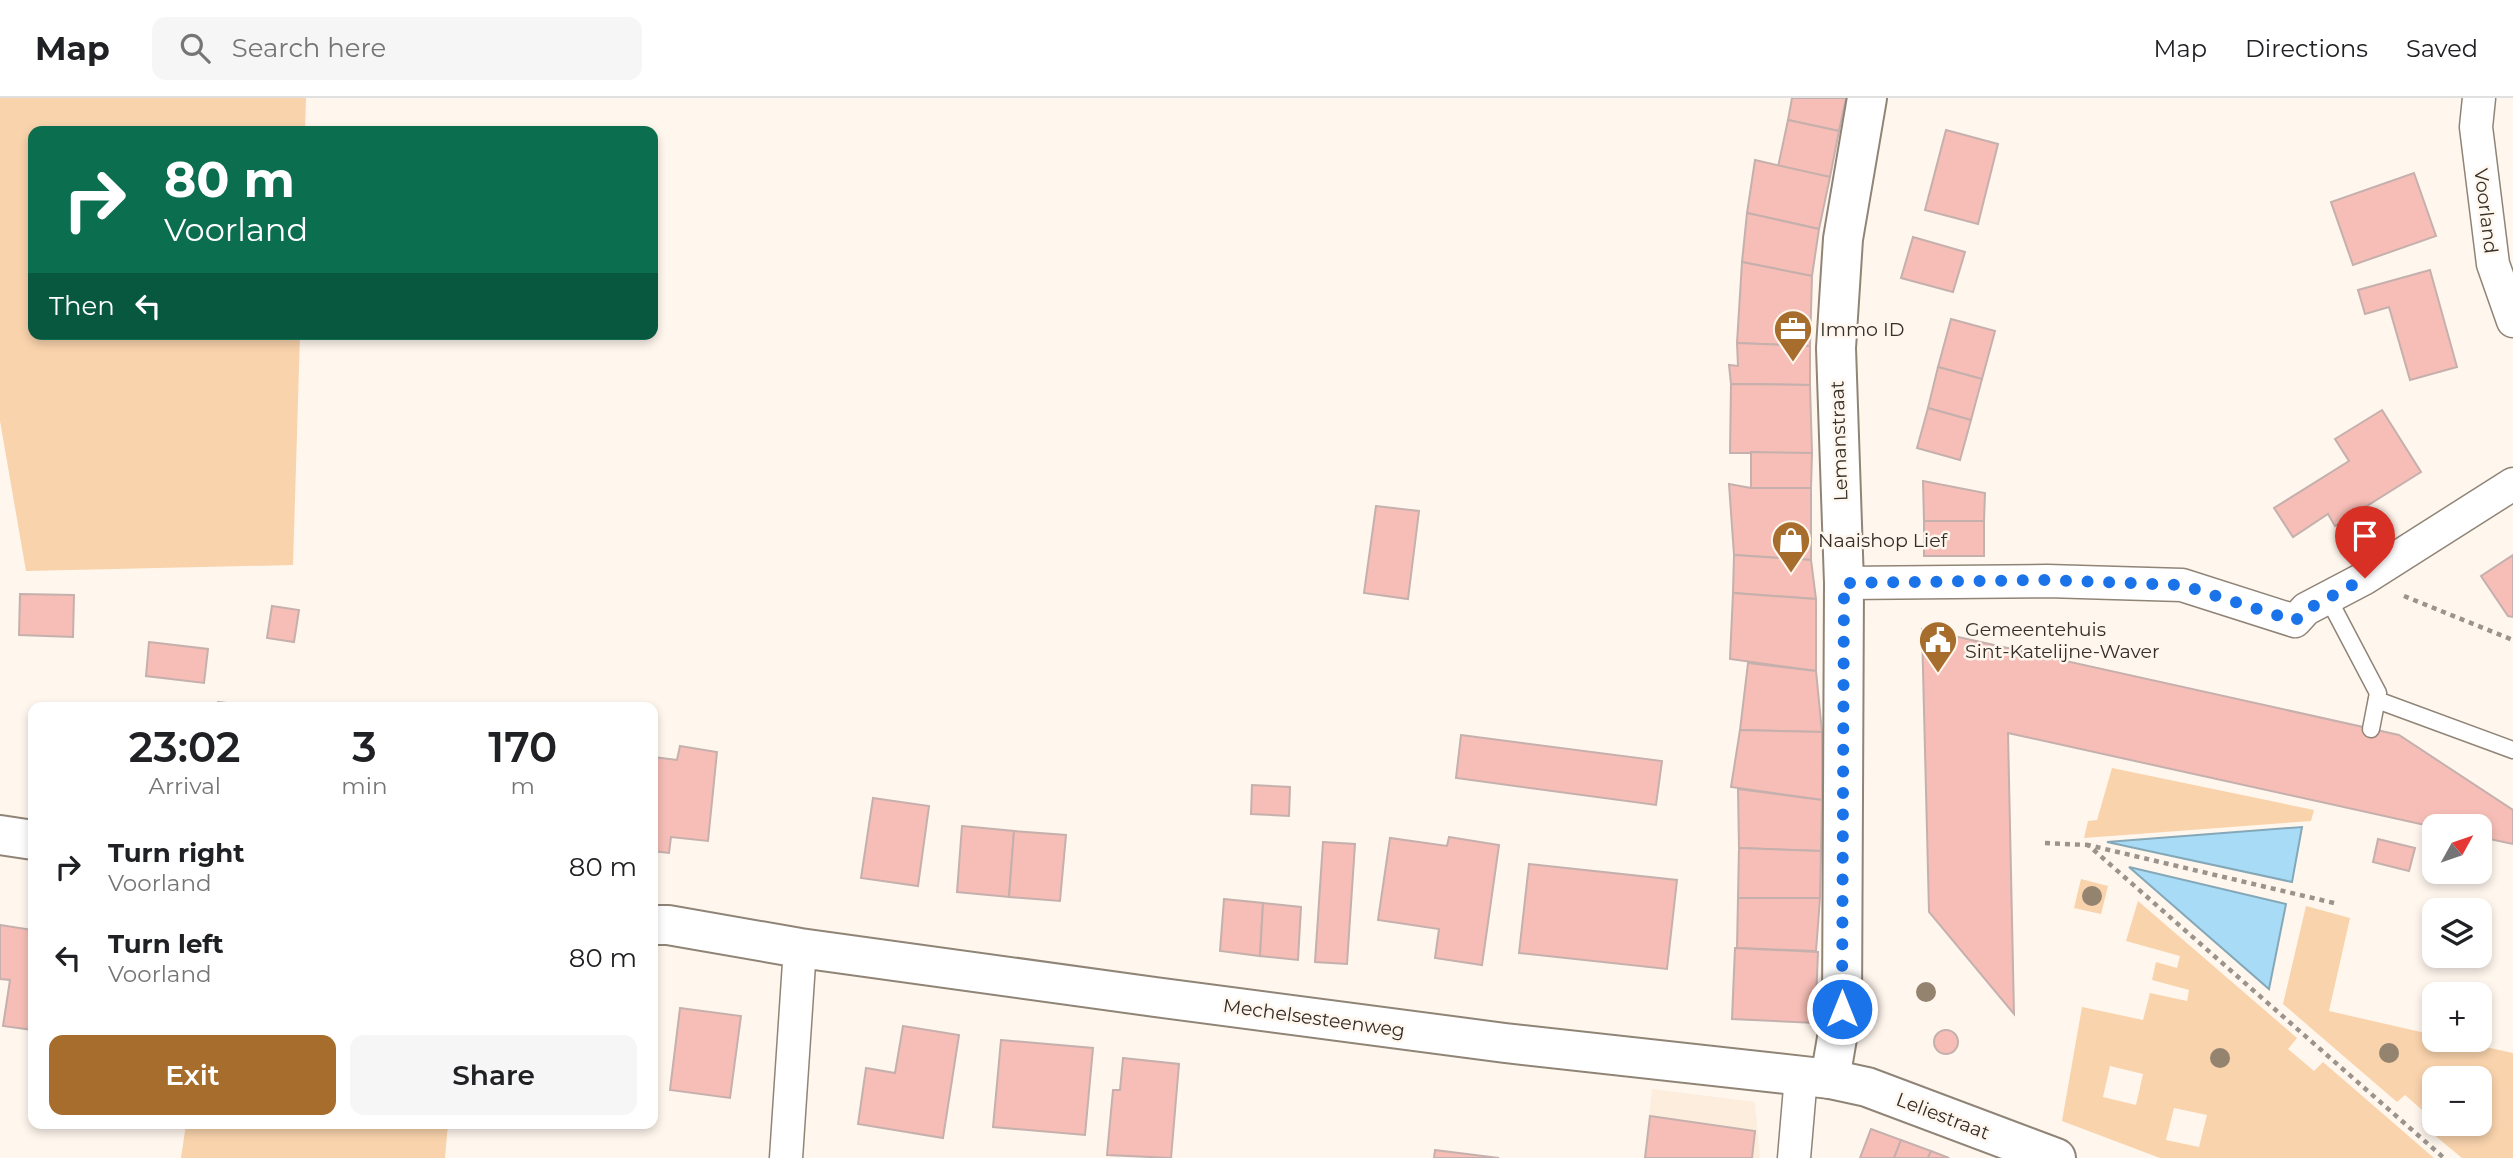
<!DOCTYPE html>
<html lang="en">
<head>
<meta charset="utf-8">
<style>
	body { margin:0; font-family:Montserrat,sans-serif; background:#f6f6f6; color:#202124; height:100vh; display:flex; flex-direction:column; font-size:26px; white-space:nowrap }
	* { box-sizing:border-box; margin:0 }
	p { font-size:23px; color:#757577 }
	.icon { flex:none; width:38px; height:38px; fill:none; stroke:currentColor; stroke-width:2; stroke-linecap:round; stroke-linejoin:round }
	.map { position:relative; flex:1; overflow:hidden }
	.panel { position:absolute; left:28px; top:604px; width:630px; height:427px; display:flex; flex-direction:column; background:#fff; border-radius:14px; box-shadow:0 4px 10px #0003 }
	.panel>* { flex:none }
	.guide { position:absolute; left:28px; top:28px; width:630px; height:214px; border-radius:14px; box-shadow:0 4px 10px #0003; background:#0b6e4f; color:#fff; overflow:hidden }
	.needle { width:46px; rotate:50deg }
	.buttons { position:absolute; left:2422px; top:716px; display:grid; gap:14px }
	.buttons a { display:grid; place-items:center; width:70px; height:70px; border-radius:14px; background:#fff; box-shadow:0 4px 10px #0003; font-size:35px }
	.pin { position:absolute; display:grid; place-items:center; width:60px; height:60px; color:#fff; margin:-72px -30px; border-radius:50% 50% 50% 0; rotate:-45deg; box-shadow:0 0 7px #0007 }
	.pin .icon { rotate:45deg }
	.me { position:absolute; width:77px; margin:-38px; rotate:0deg; stroke-linejoin:round; filter:drop-shadow(0 0 5px #0008) }
	.turn { display:flex; align-items:center; gap:24px; height:147px; padding:0 21px; font-size:32px }
	.turn .icon { width:91px; height:91px; stroke-width:2.5 }
	.turn b { display:block; font-size:49px; line-height:60px }
	.then { display:flex; align-items:center; height:66px; padding:0 21px; background:#0003; gap:14px; font-size:26px }
	.eta { display:flex; justify-content:space-evenly; align-items:center; height:119px; text-align:center }
	.eta b { font-size:42px; font-weight:600; line-height:49px }
	.primary-button { display:flex; gap:14px; margin-top:auto; padding:14px 21px }
	.primary-button a { flex:1; height:80px; border-radius:14px; background:#a76d2d; color:#fff; font-size:28px; font-weight:600; line-height:80px; text-align:center }
	.primary-button a+a { background:#f6f6f6; color:#202124 }
	ul { padding:0; list-style:none }
	li { display:flex; align-items:center; gap:21px; height:91px; padding:0 21px }
	li div { flex:1 }
	li b { display:block; font-size:26px }
	li em { font-style:normal }
	header { display:flex; align-items:center; gap:42px; box-sizing:border-box; height:98px; padding:0 35px; background:#fff; border-bottom:2px solid #e0e0e0 }
	header strong { font-size:33px }
	nav { display:flex; gap:38px; margin-inline-start:auto; font-size:24px }
	.search { width:490px; height:63px; background:#f6f6f6; display:flex; align-items:center; gap:18px; box-sizing:border-box; padding:0 24px; border-radius:14px; color:#757577; font-size:26px }
	.map>svg:first-child { display:block }
</style>
</head>
<body>
<header>
<strong>Map</strong>
<div class="search"><svg class="icon" aria-label="search" viewBox="0 0 24 24"><circle cx="10" cy="10" r="6"/><path d="M15 15l6 6"/></svg>Search here</div>
<nav><a>Map</a><a>Directions</a><a>Saved</a></nav>
</header>
<div class="map">
<svg width="2513" height="1060" viewBox="0 0 2513 1060">
	<rect width="100%" height="100%" fill="#fff6ed"/>
	<polygon fill="#fdeddd" points="1652,991 1755,1004 1760,1060 1644,1060"/>
	<g fill="#f9d3ac" fill-rule="evenodd">
		<polygon points="0,0 306,0 305,33 33,33 33,236 300,236 293,467 26,473 0,323"/>
		<polygon points="2112,670 2314,712 2311,723 2084,740 2088,723 2097,722"/>
		<polygon points="2081,781 2108,788 2101,816 2074,810"/>
		<path d="M2138 803 2297 940 2288 951 2314 973 2323 964 2434 1060H2160L2062 1023 2082 909 2143 922 2150 895 2187 903 2189 892 2152 882 2156 864 2177 870 2180 858 2126 843ZM2110 968 2143 976 2136 1007 2103 999ZM2174 1010 2207 1017 2199 1049 2166 1042Z"/>
		<path d="M2306 808 2350 820 2329 913 2434 937V942H2453L2513 955V1060H2462L2421 1026 2429 1018 2405 997 2397 1004 2283 906ZM2480 980V1026H2434V980Z"/>
		<polygon points="186,1026 448,1026 445,1060 181,1060"/>
	</g>
	<g fill="#a8dcf6" stroke="#85a8b8" stroke-width="2">
		<polygon points="2302,729 2292,784 2107,744"/>
		<polygon points="2129,769 2286,806 2269,891"/>
	</g>
	<g fill="#f6beb6" stroke="#c5b0ad" stroke-width="2">
		<polygon points="1792,0 1846,0 1839,33 1788,22"/>
		<polygon points="1788,22 1839,33 1830,79 1778,69"/>
		<polygon points="1946,32 1998,46 1978,126 1925,112"/>
		<polygon points="1755,62 1830,79 1819,131 1747,115"/>
		<polygon points="2414,75 2436,138 2353,167 2331,104"/>
		<polygon points="1747,115 1819,131 1812,178 1742,164"/>
		<polygon points="1913,139 1965,154 1953,194 1901,180"/>
		<polygon points="1742,164 1812,178 1810,248 1737,245"/>
		<polygon points="2430,172 2457,269 2410,282 2389,209 2365,216 2358,192"/>
		<polygon points="1951,221 1995,233 1982,281 1938,269"/>
		<polygon points="1737,245 1810,248 1810,287 1731,286 1729,267 1738,268"/>
		<polygon points="1938,269 1982,281 1971,322 1928,310"/>
		<polygon points="1731,286 1810,287 1812,355 1730,355"/>
		<polygon points="1928,310 1971,322 1960,362 1917,350"/>
		<polygon points="2382,312 2421,374 2335,428 2328,416 2293,439 2274,410 2349,363 2335,341"/>
		<polygon points="1751,354 1812,355 1811,390 1751,390"/>
		<polygon points="1923,383 1985,395 1984,423 1924,423"/>
		<polygon points="1729,386 1751,390 1811,390 1811,462 1734,457"/>
		<polygon points="1376,408 1419,413 1408,501 1364,495"/>
		<rect x="1924" y="423" width="60" height="35"/>
		<polygon points="1734,457 1811,462 1816,501 1733,495"/>
		<polygon points="2513,457 2513,519 2508,518 2481,478"/>
		<polygon points="1733,495 1816,501 1816,573 1730,561"/>
		<polygon points="20,496 74,497 73,539 19,537"/>
		<polygon points="272,508 299,512 294,544 267,540"/>
		<polygon points="1922,531 2399,637 2513,712 2513,746 2480,739 2480,728 2434,729 2008,635 2014,916 1929,814"/>
		<polygon points="149,544 208,551 204,585 146,578"/>
		<polygon points="1748,565 1816,573 1822,634 1740,632"/>
		<polygon points="218,604 253,608 253,609 217,609"/>
		<polygon points="1740,632 1822,634 1822,702 1731,689"/>
		<polygon points="1461,637 1662,663 1656,707 1456,680"/>
		<polygon points="680,648 717,654 708,743 671,739 669,755 653,753 653,659 677,662"/>
		<polygon points="1252,687 1290,689 1289,718 1251,716"/>
		<polygon points="1738,691 1822,702 1821,753 1739,750"/>
		<polygon points="873,700 929,708 918,788 861,780"/>
		<polygon points="962,728 1014,733 1009,799 957,794"/>
		<polygon points="1014,733 1066,737 1060,803 1009,799"/>
		<polygon points="1449,739 1499,747 1482,867 1435,860 1439,831 1378,822 1390,740 1447,748"/>
		<polygon points="2378,741 2415,750 2409,773 2373,764"/>
		<polygon points="1323,744 1355,746 1347,866 1315,864"/>
		<polygon points="1739,750 1821,753 1820,800 1738,800"/>
		<polygon points="1529,766 1677,782 1667,871 1519,855"/>
		<polygon points="1738,800 1820,800 1816,853 1737,850"/>
		<polygon points="1224,801 1263,805 1260,858 1220,853"/>
		<polygon points="1263,805 1301,809 1298,862 1260,858"/>
		<polygon points="0,827 33,832 33,932 3,928 10,882 0,881"/>
		<polygon points="1735,850 1818,854 1815,925 1732,921"/>
		<polygon points="680,910 741,918 730,1000 670,992"/>
		<polygon points="903,928 959,937 943,1040 858,1026 866,970 895,975"/>
		<circle cx="1946" cy="944" r="12"/>
		<polygon points="1001,942 1093,950 1085,1037 993,1029"/>
		<polygon points="1123,960 1179,966 1171,1060 1107,1057 1113,992 1120,992"/>
		<polygon points="1650,1018 1755,1033 1752,1060 1645,1060"/>
		<polygon points="1871,1031 1901,1042 1894,1060 1860,1060"/>
		<polygon points="1901,1042 1931,1053 1928,1060 1894,1060"/>
		<polygon points="1435,1052 1499,1060 1434,1060"/>
		<polygon points="1931,1053 1949,1060 1928,1060"/>
	</g>
	<g fill="none" stroke-linecap="round" stroke-linejoin="round">
		<g stroke="#908477" stroke-width="19">
			<g id="lane">
				<polyline points="2328,500 2378,595 2371,631"/>
				<polyline points="2377,602 2513,652"/>
			</g>
		</g>
		<g stroke="#908477" stroke-width="35">
			<g id="street">
				<polyline points="2479,0 2476,29 2493,166 2513,223"/>
				<polyline points="1844,485 2047,483 2182,487 2295,523 2306,511 2365,480 2513,386"/>
				<polyline points="786,1060 800,850"/>
				<polyline points="1794,1060 1801,978"/>
			</g>
		</g>
		<g stroke="#908477" stroke-width="42">
			<g id="secondary">
				<polyline points="0,737 33,742"/>
				<polyline points="653,827 668,827 800,850 1155,899 1505,945 1830,981 1867,989 2056,1060"/>
				<polyline points="1830,981 1842,911 1844,485 1836,250 1843,141 1867,0"/>
			</g>
		</g>
		<g stroke="#9b948d" stroke-width="4.5" stroke-dasharray="5 5" stroke-linecap="butt">
			<polyline points="2404,498 2513,542"/>
			<polyline points="2045,745 2088,747"/>
			<polyline points="2334,805 2088,747 2444,1060"/>
		</g>
		<use href="#lane" stroke="#fff" stroke-width="16"/>
		<use href="#street" stroke="#fff" stroke-width="32"/>
		<use href="#secondary" stroke="#fff" stroke-width="38"/>
	</g>
	<g fill="#94836e">
		<circle cx="2092" cy="798" r="10"/>
		<circle cx="1926" cy="894" r="10"/>
		<circle cx="2389" cy="955" r="10"/>
		<circle cx="2220" cy="960" r="10"/>
	</g>
	<g fill="none" stroke-linecap="round" stroke-linejoin="round">
		<polyline stroke="#1a73e8" stroke-width="12" stroke-dasharray="0 21.6" points="1842,911 1844,485 2047,482 2182,487 2295,523 2306,512 2365,480"/>
	</g>
	<defs>
		<g id="office-pin" transform="scale(2.0125)"><path d="M0 17L-7.5 6A9.5 9.5 0 1 1 7.5 6Z" fill="#a76d2d" stroke="#fff6ed"/><path d="M-6-3h4V-5.5h4V-3h4V5H-6ZM-1-4.5V-3h2v-1.5ZM-6 0V1H6V0Z" fill="#fff"/></g>
		<g id="shop-pin" transform="scale(2.0125)"><path d="M0 17L-7.5 6A9.5 9.5 0 1 1 7.5 6Z" fill="#a76d2d" stroke="#fff6ed"/><path d="M-5-2.5h2.3a2.7 3.5 0 0 1 5.4 0H5L5.5 6h-11ZM-1.5-2.5h3a1.5 2.3 0 0 0-3 0Z" fill="#fff"/></g>
		<g id="civic-pin" transform="scale(2.0125)"><path d="M0 17L-7.5 6A9.5 9.5 0 1 1 7.5 6Z" fill="#a76d2d" stroke="#fff6ed"/><path d="M-.6-6.5H3V-4.5H.6V-3L4-1V1h2V6H-6V1h2V-1L-.6-3ZM-1.2 2.5V6h2.4V2.5Z" fill="#fff"/></g>
	</defs>
	<g fill-rule="evenodd">
		<use href="#office-pin" x="1793" y="231"/>
		<use href="#shop-pin" x="1791" y="442"/>
		<use href="#civic-pin" x="1938" y="542"/>
	</g>
	<g text-anchor="middle" dominant-baseline="central" stroke-width="5" stroke-linejoin="round" paint-order="stroke">
		<g font-size="19" fill="#342f29" stroke="#fff6ed">
			<text transform="translate(2486 113) rotate(83)">Voorland</text>
			<text transform="translate(1839 343) rotate(-92)">Lemanstraat</text>
			<text transform="translate(1314 920) rotate(8)">Mechelsesteenweg</text>
			<text transform="translate(1943 1018) rotate(21)">Leliestraat</text>
		</g>
		<g font-size="19" fill="#342f29" stroke="#fff6ed" text-anchor="start">
			<text x="1820" y="231">Immo ID</text>
			<text x="1818" y="442">Naaishop Lief</text>
			<text x="1965" y="531">Gemeentehuis<tspan x="1965" dy="22">Sint-Katelijne-Waver</tspan></text>
		</g>
	</g>
</svg>
<div class="buttons">
<a><svg class="needle" viewBox="-14 -14 28 28"><path d="M0-13l5 13h-10z" fill="#e53935"/><path d="M0 13l5-13h-10z" fill="#757577"/></svg></a>
<a><svg class="icon" aria-label="layers" viewBox="0 0 24 24"><path d="M12 4l9 5-9 5-9-5zM3 14l9 5 9-5"/></svg></a>
<a>+</a>
<a>−</a>
</div>
<div class="pin" style="left:2365px;top:480px;background:#d93025"><svg class="icon" aria-label="arrive" viewBox="0 0 24 24"><path d="M6 21V4h12l-3 4 3 4H6"/></svg></div>
<svg class="me" style="left:1842px;top:911px" viewBox="-20 -20 40 40"><circle r="17" fill="#1a73e8" stroke="#fff" stroke-width="3"/><path d="M0-11L8 9 0 5-8 9z" fill="#fff"/></svg>
<div class="guide">
<div class="turn"><svg class="icon" aria-label="right" viewBox="0 0 24 24"><path d="M7 20v-9h11M14 6l5 5-5 5"/></svg><div><b>80 m</b>Voorland</div></div>
<div class="then">Then<svg class="icon" aria-label="left" viewBox="0 0 24 24"><path d="M17 20v-9H6M10 6l-5 5 5 5"/></svg></div>
</div>
<section class="panel">
<div class="eta">
<div><b>23:02</b><p>Arrival</p></div>
<div><b>3</b><p>min</p></div>
<div><b>170</b><p>m</p></div>
</div>
<ul>
<li><svg class="icon" aria-label="right" viewBox="0 0 24 24"><path d="M7 20v-9h11M14 6l5 5-5 5"/></svg><div><b>Turn right</b><p>Voorland</p></div><em>80 m</em></li>
<li><svg class="icon" aria-label="left" viewBox="0 0 24 24"><path d="M17 20v-9H6M10 6l-5 5 5 5"/></svg><div><b>Turn left</b><p>Voorland</p></div><em>80 m</em></li>
</ul>
<div class="primary-button"><a>Exit</a><a>Share</a></div>
</section>
</div>
</body>
</html>
